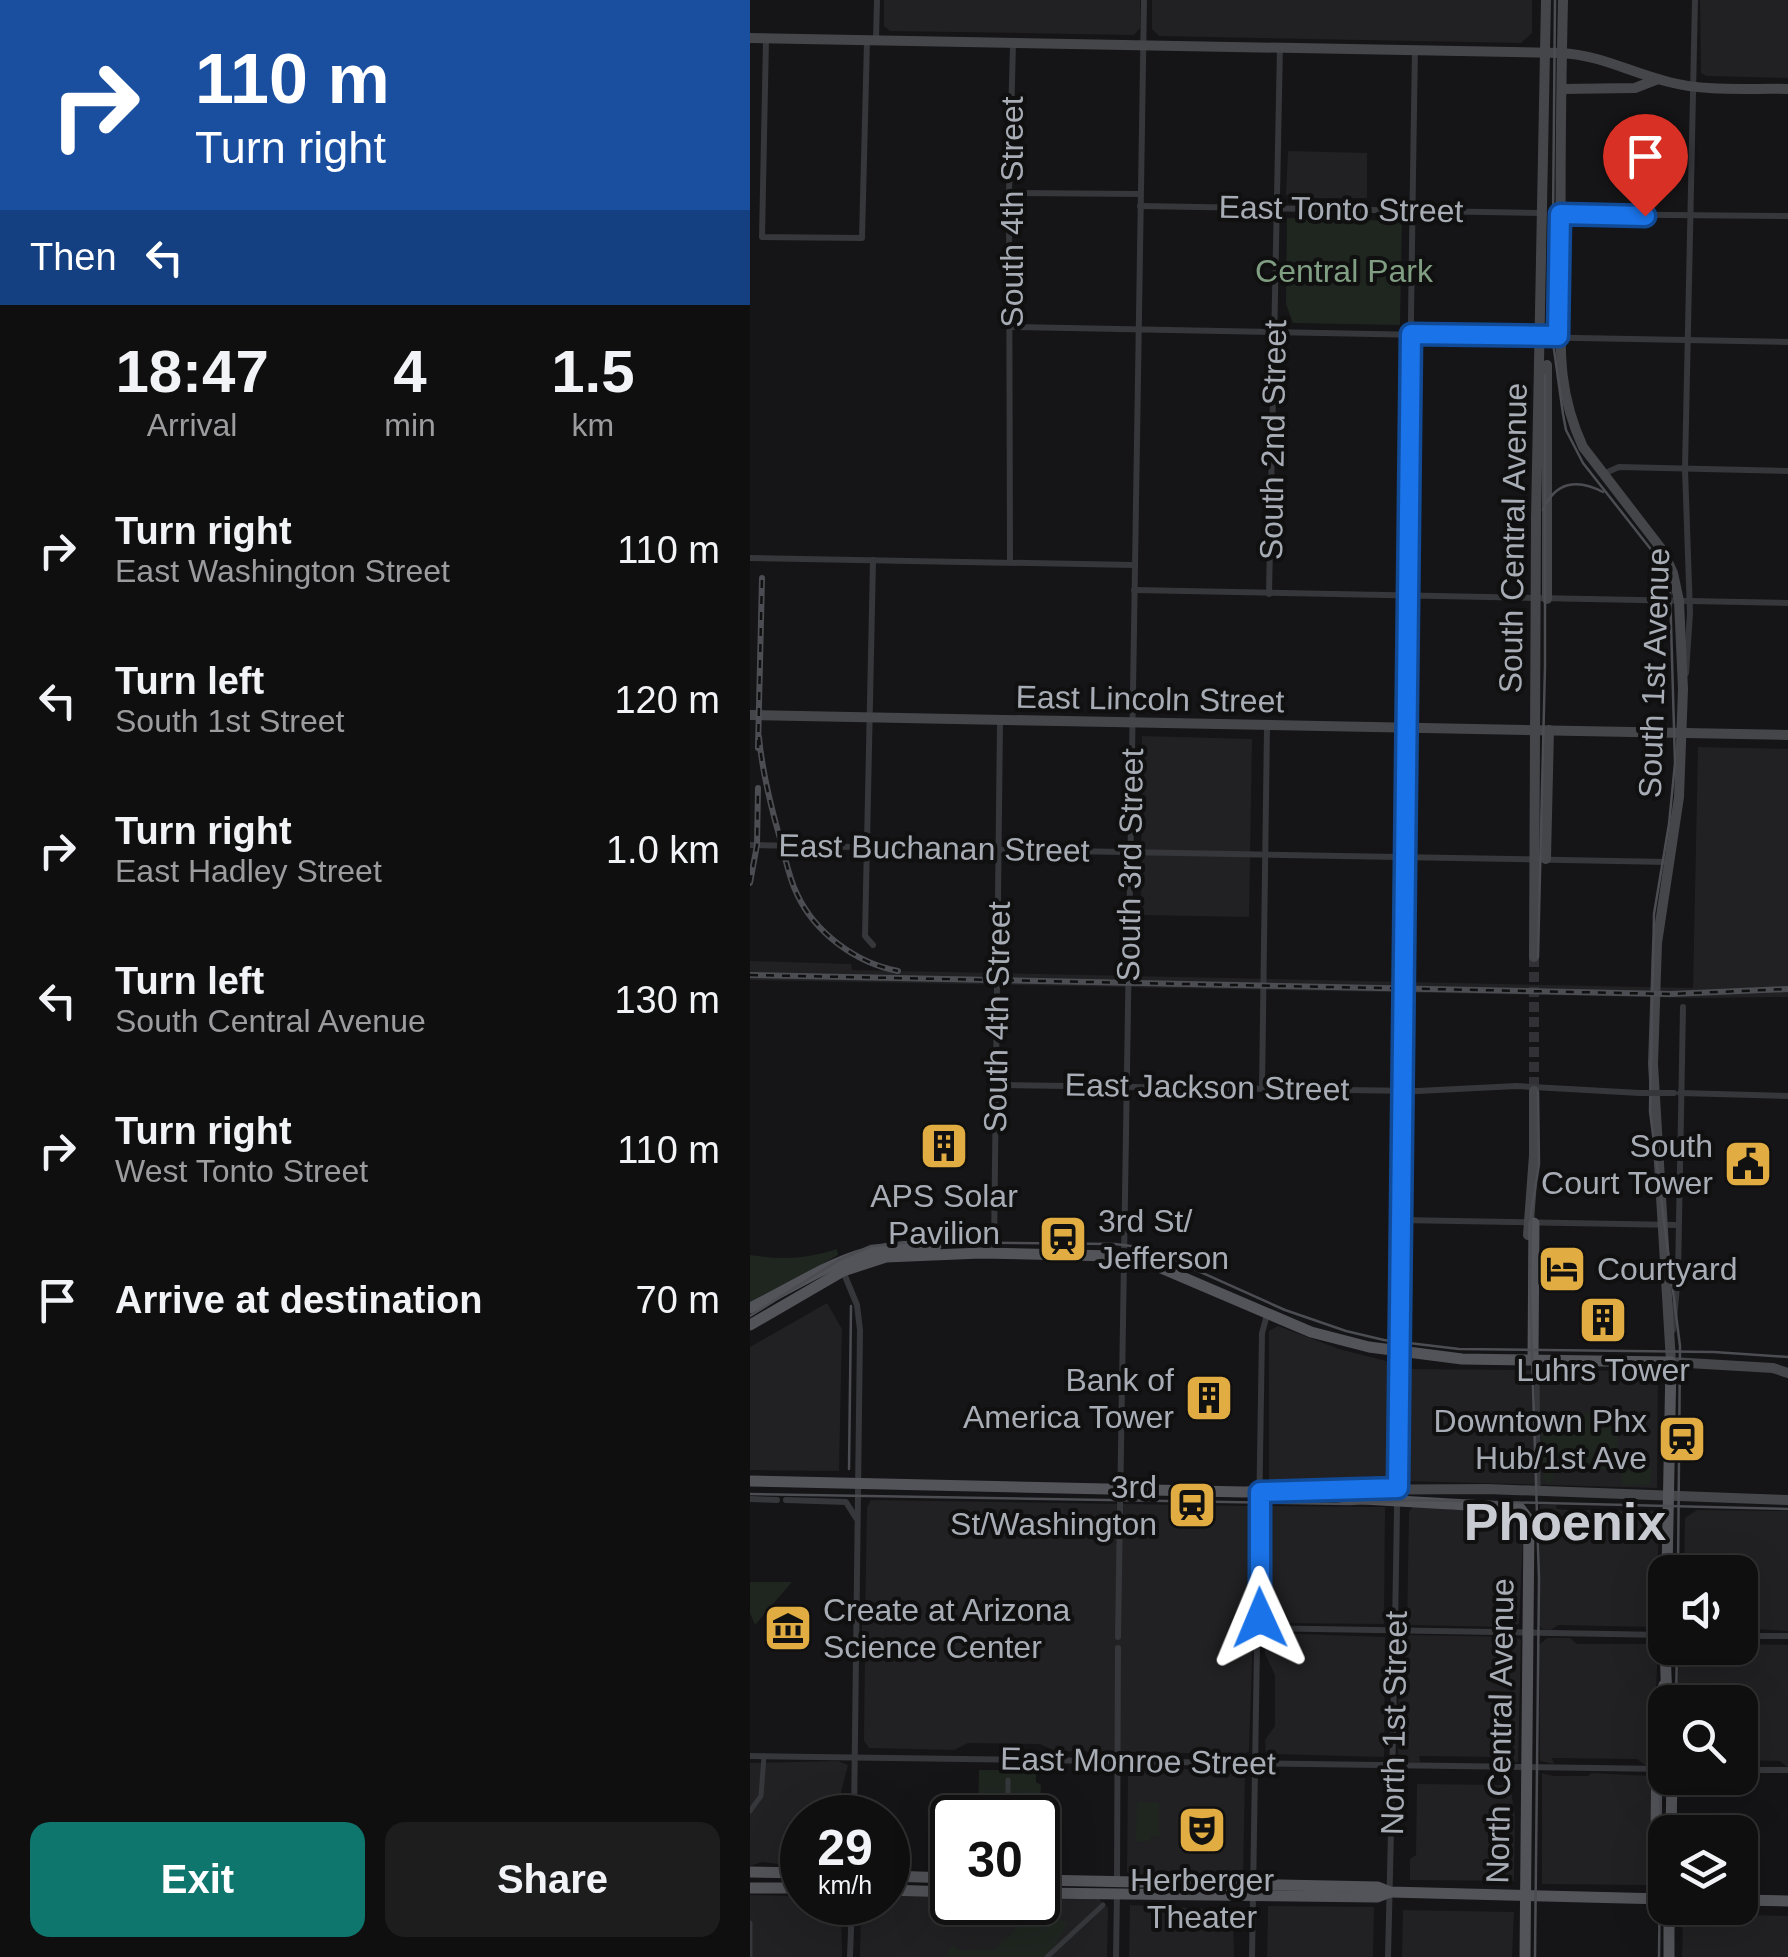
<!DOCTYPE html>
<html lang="en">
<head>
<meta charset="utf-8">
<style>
	body { margin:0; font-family:Arial,sans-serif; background:#1e1d1e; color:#f1f3f6; height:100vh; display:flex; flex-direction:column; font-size:38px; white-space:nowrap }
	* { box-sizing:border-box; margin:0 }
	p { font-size:32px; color:#9c9c9f }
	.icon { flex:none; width:55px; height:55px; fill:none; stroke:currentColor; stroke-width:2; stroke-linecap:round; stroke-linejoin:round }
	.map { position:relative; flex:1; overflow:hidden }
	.details { display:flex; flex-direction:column; background:#100f10; width:750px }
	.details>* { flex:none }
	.banner { background:#1a4fa0; color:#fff; overflow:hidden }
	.fabs { position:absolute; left:898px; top:1555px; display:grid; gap:20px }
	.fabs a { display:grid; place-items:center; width:110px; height:110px; border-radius:20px; background:#100f10; box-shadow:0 10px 40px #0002,0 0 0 2px #302f30; font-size:50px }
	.speed { position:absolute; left:30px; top:1795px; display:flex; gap:20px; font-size:50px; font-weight:700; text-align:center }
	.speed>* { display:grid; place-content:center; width:130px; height:130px; border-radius:50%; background:#100f10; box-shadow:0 10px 40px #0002,0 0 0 2px #302f30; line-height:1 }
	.speed small { font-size:25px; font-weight:400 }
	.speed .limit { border:5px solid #111; border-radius:15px; background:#fff; color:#111 }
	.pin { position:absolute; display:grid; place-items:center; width:85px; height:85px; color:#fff; margin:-102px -42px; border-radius:50% 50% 50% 0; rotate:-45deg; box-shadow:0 0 10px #0007 }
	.pin .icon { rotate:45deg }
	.me { position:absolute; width:110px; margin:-55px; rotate:359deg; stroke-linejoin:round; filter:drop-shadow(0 0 8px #0008) }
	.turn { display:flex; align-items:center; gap:35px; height:210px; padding:0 30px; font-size:45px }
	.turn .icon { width:130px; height:130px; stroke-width:2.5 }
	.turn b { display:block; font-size:70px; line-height:85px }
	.then { display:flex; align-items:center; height:95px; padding:0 30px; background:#0003; gap:20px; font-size:38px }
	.eta { display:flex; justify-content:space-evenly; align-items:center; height:170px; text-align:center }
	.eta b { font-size:60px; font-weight:700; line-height:70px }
	.button { display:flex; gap:20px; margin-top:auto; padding:20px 30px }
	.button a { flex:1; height:115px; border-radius:20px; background:#0f766e; color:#fff; font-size:40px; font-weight:700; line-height:115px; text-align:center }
	.button a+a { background:#1e1d1e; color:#f1f3f6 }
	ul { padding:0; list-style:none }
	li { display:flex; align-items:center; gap:30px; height:150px; padding:0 30px }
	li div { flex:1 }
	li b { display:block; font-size:38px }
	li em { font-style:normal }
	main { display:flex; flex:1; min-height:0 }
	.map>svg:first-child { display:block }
</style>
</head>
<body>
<main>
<section class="details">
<div class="banner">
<div class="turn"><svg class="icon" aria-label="right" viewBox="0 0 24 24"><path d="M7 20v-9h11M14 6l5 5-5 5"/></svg><div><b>110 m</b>Turn right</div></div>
<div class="then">Then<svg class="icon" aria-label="left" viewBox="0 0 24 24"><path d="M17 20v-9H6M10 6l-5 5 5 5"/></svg></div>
</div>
<div class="eta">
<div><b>18:47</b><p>Arrival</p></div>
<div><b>4</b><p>min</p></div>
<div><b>1.5</b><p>km</p></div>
</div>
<ul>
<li><svg class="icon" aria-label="right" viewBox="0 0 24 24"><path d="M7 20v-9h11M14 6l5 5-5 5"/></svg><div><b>Turn right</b><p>East Washington Street</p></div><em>110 m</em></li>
<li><svg class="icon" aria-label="left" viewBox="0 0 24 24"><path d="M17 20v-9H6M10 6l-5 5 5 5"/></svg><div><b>Turn left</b><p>South 1st Street</p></div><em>120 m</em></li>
<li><svg class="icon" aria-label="right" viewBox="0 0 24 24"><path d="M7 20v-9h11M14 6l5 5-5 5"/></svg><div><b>Turn right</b><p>East Hadley Street</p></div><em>1.0 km</em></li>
<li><svg class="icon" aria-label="left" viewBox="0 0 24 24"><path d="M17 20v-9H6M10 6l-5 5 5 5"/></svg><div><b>Turn left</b><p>South Central Avenue</p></div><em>130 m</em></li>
<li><svg class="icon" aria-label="right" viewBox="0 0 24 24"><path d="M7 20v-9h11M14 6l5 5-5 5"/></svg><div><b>Turn right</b><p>West Tonto Street</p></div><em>110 m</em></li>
<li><svg class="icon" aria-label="arrive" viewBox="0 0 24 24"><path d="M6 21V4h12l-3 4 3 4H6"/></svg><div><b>Arrive at destination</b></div><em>70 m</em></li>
</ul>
<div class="button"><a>Exit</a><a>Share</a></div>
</section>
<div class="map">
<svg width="1038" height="1957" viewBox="0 0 1038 1957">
	<rect width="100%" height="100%" fill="#151416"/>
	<g fill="#212123">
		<polygon points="134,0 390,0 390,28 384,35 140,31 134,26"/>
		<polygon points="402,0 782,0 782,33 771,43 409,36 402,29"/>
		<polygon points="950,0 1038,0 1038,78 957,76 951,73"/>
		<polygon points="538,151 617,153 617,198 541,198 536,194"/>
		<polygon points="392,736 502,739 499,917 391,915"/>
		<polygon points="948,747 1038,749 1038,997 943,998 0,980 0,961 101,964 102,970 943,988"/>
		<polygon points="77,1303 92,1329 89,1471 0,1470 0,1347"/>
		<polygon points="528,1326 589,1349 640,1362 638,1481 519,1482 519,1331"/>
		<polygon points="658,1369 908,1371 907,1488 657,1481"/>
		<polygon points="121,1500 499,1506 504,1605 499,1751 495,1754 305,1751 290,1744 218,1743 204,1750 119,1748 114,1741 115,1650 111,1645 112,1625 115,1621 117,1507"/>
		<polygon points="664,1505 697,1507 700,1510 765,1510 774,1520 769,1624 761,1627 657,1625 659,1512"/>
		<polygon points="790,1505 806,1505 807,1509 818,1510 906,1511 909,1516 906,1627 808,1625 801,1630 792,1629 789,1624"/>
		<polygon points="517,1506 635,1507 634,1624 517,1623"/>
		<polygon points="947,1510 1038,1511 1038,1631 990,1628 990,1572 934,1572 935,1518"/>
		<polygon points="520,1633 635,1637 634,1757 516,1754 515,1740 525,1726 525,1675 515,1654 515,1638"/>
		<polygon points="657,1635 765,1637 771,1640 768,1762 760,1763 753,1757 669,1756 670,1762 654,1762 648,1758 649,1640"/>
		<polygon points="797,1638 820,1638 827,1644 899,1644 897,1639 905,1640 908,1645 903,1762 895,1765 887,1759 802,1758 804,1764 790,1761 789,1645"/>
		<polygon points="990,1644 1038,1645 1038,1768 1030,1761 990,1760 990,1702 927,1702 929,1648 990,1648"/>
		<polygon points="88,1761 98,1765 91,1792 91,1817 52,1818 52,1867 12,1862 0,1866 0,1763"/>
		<polygon points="384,1767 495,1771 493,1880 381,1877 377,1872 378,1771"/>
		<polygon points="792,1773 803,1776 838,1776 841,1773 902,1776 898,1885 792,1884"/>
		<polygon points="667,1784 760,1785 765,1815 764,1881 660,1880 660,1859 666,1855"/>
		<polygon points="138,1894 202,1896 202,1902 288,1902 288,1898 349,1899 358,1908 357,1957 110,1957 111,1903 138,1902"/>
		<polygon points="0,1895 52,1896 52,1902 91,1902 92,1957 0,1957"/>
		<polygon points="380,1905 483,1910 484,1957 379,1957"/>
		<polygon points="518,1906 624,1907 623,1957 517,1957"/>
		<polygon points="653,1910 764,1912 762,1957 652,1957"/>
		<polygon points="933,1914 1038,1916 1038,1957 932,1957"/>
	</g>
	<g fill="#1f2620">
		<polygon points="537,218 652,221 650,325 543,323 536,304"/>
		<path d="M87 1249 88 1255 0 1305V1255C32 1260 56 1259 87 1249Z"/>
		<polygon points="790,1412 820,1417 820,1413 859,1413 867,1424 868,1461 901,1469 900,1485 872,1485 872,1474 811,1457 800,1485 794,1479"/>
		<polygon points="0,1582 42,1582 5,1625 0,1613"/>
		<polygon points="229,1770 286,1770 286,1782 291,1785 290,1802 283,1804 283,1817 228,1818"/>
		<polygon points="387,1802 409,1803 409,1836 401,1836 400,1841 386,1841"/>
		<polygon points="286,1914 318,1922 305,1946 293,1957 196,1957 202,1944 208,1950 245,1949 266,1929 259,1920 268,1916"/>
	</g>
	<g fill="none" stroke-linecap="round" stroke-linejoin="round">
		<polyline stroke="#323236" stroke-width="10" stroke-dasharray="10 5" stroke-linecap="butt" points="784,957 784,1091"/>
		<g stroke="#36373b" stroke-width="5">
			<polyline points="787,1361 788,1490"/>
			<polyline points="0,1811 11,1796 14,1756"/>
			<polyline points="258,1816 258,1780"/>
			<polyline points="235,1818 244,1803 257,1798 273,1805 279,1818"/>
			<polyline points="253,1818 263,1818"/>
			<polyline points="0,1923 0,1956"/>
			<polyline points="297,1957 353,1905"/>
		</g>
		<g stroke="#36373b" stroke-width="6">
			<polyline points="16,39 12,237 112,238 117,41"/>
			<polyline points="126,39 127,0"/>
			<polyline points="259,193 390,194"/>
			<polyline points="390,206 791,213"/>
			<polyline points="812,214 1038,216"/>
			<polyline points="262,327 1038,342"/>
			<polyline points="853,474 869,467 1038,471"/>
			<polyline points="0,558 384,565"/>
			<polyline points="123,560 115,936 123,945"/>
			<polyline points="260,562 259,193 263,44"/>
			<polyline points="384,590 1038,603"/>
			<polyline points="519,594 530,46"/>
			<polyline points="936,673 940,613 935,469 945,0"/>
			<polyline points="0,845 918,862"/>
			<polyline points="246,1085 668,1091 766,1086 890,1093"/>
			<polyline points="512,1089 517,727"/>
			<polyline points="930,1093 1038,1096"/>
			<polyline points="650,1220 928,1225"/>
			<polyline points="244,1252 250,721"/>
			<polyline points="93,1271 107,1305 110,1330 104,1818"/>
			<polyline points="923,1330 928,1275 933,1007"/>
			<polyline points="0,1499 27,1500"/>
			<polyline points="36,1500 96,1502 106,1518"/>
			<polyline points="509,1628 915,1635"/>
			<polyline points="990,1636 1038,1636"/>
			<polyline points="368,1637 394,0"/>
			<polyline points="0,1756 915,1769"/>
			<polyline points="990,1770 1038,1770"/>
			<polyline points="367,1881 368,1648"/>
			<polyline points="100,1957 102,1902"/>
			<polyline points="366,1957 367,1893"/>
			<polyline points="502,1957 512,1333 517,1315"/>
			<path d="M638 1957C654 1322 654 686 665 50"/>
		</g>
		<g stroke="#44464a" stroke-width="10">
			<path d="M813 0C811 89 810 178 811 267 812 334 803 382 833 447L913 551 923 573 929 601 933 689 929 797 907 943 903 1064 921 1362 1023 1368 1038 1373"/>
			<path d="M0 38 811 53C851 55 881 73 919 82 957 92 999 88 1038 89"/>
			<polyline points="812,89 885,88 908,79"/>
			<polyline points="797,599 797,365"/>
			<polyline points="0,715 1038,735"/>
			<polyline points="796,859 799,730"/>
			<polyline points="784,957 786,518 796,0"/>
			<polyline points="778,1235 784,1155 784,1091"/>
			<polyline points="569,1490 737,1489 1038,1500"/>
		</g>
		<g stroke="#525459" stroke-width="11">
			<path d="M0 1308C70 1274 103 1242 186 1246"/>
			<polyline points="0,1325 93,1271 136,1257 231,1253 364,1256 404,1265 561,1332 619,1347 712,1359 921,1362 917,1572"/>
			<polyline points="783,1360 784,1223"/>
			<polyline points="0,1481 494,1492 548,1490 596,1498 770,1508 779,1520 775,1957"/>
			<polyline points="915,1648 917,1702"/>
			<polyline points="914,1685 908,1703 905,1884 915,1895"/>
			<polyline points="921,1832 922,1778"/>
			<polyline points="0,1872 52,1873"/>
			<polyline points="138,1876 202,1878"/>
			<polyline points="288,1880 628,1887 640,1892 915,1899"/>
			<polyline points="0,1888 52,1888"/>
			<polyline points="138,1890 202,1892"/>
			<polyline points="288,1893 627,1897 640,1892"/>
			<polyline points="990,1900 1038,1901"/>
			<polyline points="919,1957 919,1908"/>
		</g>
		<g stroke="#4b4d52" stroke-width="2.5">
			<polyline points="805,0 802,335 813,414 816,430 833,463 903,552 920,589 925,763 919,824 904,914 900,1111 930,1346 928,1572"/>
			<path d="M793 510C805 482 827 478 853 492"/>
			<polyline points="788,957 795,666 795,375"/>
			<polyline points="0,1316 89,1260 121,1246 162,1242 365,1244 397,1248 535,1310 596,1331 634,1340 709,1349 964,1352 1038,1357"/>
			<polyline points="99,1469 101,1306"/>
			<polyline points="0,1494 600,1504 666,1500 1038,1509"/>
			<polyline points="926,1702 927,1648"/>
			<polyline points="785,1957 789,1579 780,1290 781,1213 789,1164 788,1092"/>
			<polyline points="909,1957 911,1785 915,1769"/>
		</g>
		<g stroke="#4b4d52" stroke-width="6">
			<g id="rail">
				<path d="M9 737C12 771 20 803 29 835 35 855 38 876 47 894 65 933 106 963 148 971"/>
				<polyline points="8,748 12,578"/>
				<polyline points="0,883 7,845 8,788"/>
				<polyline points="0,975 921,994 1038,989"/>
			</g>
		</g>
		<use href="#rail" stroke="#101011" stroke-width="2.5" stroke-dasharray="8" stroke-linecap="butt"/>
		<polyline stroke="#36373b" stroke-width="6" points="890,1093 924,1093"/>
	</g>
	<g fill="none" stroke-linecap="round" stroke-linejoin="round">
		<g stroke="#114b97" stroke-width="25">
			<polyline id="route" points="510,1618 510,1492 648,1488 661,334 808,336 810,214 895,216"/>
		</g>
		<use href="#route" stroke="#1a73e8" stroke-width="18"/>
	</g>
	<defs>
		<g id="building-square" transform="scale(2.5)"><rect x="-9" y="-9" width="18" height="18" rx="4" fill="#e1ac41" stroke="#101011"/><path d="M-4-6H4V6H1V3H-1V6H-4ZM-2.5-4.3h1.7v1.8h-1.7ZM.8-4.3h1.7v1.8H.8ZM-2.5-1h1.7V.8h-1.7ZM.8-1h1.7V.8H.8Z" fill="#111"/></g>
		<g id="civic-square" transform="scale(2.5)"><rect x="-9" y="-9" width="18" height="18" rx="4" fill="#e1ac41" stroke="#101011"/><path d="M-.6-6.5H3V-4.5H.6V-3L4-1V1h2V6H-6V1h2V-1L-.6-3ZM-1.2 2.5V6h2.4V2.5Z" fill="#111"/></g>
		<g id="station-square" transform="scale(2.5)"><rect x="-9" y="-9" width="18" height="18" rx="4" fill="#e1ac41" stroke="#101011"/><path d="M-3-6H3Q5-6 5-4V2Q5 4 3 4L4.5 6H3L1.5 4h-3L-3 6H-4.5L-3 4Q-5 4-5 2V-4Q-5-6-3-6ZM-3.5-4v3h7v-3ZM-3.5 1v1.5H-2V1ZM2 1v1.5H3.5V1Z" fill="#111"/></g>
		<g id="hotel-square" transform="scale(2.5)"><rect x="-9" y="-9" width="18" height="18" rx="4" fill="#e1ac41" stroke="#101011"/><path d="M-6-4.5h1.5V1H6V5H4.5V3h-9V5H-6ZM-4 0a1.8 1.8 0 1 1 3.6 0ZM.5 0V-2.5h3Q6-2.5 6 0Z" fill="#111"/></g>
		<g id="museum-square" transform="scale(2.5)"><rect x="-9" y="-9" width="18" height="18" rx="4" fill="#e1ac41" stroke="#101011"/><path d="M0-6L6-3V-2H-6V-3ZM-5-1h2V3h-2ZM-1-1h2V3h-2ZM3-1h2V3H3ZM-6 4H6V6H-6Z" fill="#111"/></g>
		<g id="theatre-square" transform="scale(2.5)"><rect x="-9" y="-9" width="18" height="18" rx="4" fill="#e1ac41" stroke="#101011"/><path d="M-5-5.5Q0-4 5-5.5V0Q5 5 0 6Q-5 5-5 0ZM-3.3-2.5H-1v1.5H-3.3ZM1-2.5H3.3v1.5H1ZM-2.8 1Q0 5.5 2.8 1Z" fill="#111"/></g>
	</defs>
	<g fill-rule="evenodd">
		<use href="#building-square" x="194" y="1146"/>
		<use href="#civic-square" x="998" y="1164"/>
		<use href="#station-square" x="313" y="1239"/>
		<use href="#hotel-square" x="812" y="1269"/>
		<use href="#building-square" x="853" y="1320"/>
		<use href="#building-square" x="459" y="1398"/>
		<use href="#station-square" x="932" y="1439"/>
		<use href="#station-square" x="442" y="1505"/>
		<use href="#museum-square" x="38" y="1628"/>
		<use href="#theatre-square" x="452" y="1830"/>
	</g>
	<g text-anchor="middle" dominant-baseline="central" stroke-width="8" stroke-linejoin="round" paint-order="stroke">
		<g font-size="32" fill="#a7acb5" stroke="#101011">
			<text transform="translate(591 209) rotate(1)">East Tonto Street</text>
			<text transform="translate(262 212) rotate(-90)">South 4th Street</text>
			<text transform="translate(523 440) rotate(-89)">South 2nd Street</text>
			<text transform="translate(763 538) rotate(-89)">South Central Avenue</text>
			<text transform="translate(904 673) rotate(-88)">South 1st Avenue</text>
			<text transform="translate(400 699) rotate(1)">East Lincoln Street</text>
			<text transform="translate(184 848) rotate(1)">East Buchanan Street</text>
			<text transform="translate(380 865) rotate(-89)">South 3rd Street</text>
			<text transform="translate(247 1017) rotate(-89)">South 4th Street</text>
			<text transform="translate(457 1087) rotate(1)">East Jackson Street</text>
			<text transform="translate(644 1723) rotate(-89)">North 1st Street</text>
			<text transform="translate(750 1731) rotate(-89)">North Central Avenue</text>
			<text transform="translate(388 1761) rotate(1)">East Monroe Street</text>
		</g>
		<g font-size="32" fill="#809e82" stroke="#101011">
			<text x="594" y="271">Central Park</text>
		</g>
		<g font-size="32" fill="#a7acb5" stroke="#101011" text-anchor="end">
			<text x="963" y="1146">South<tspan x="963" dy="37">Court Tower</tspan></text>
			<text x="194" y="1196" text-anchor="middle">APS Solar<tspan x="194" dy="37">Pavilion</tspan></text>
			<text x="348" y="1221" text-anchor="start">3rd St/<tspan x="348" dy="37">Jefferson</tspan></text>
			<text x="847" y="1269" text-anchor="start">Courtyard</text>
			<text x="853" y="1370" text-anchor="middle">Luhrs Tower</text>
			<text x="424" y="1380">Bank of<tspan x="424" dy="37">America Tower</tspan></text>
			<text x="897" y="1421">Downtown Phx<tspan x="897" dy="37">Hub/1st Ave</tspan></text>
			<text x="407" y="1487">3rd<tspan x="407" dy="37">St/Washington</tspan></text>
			<text x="73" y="1610" text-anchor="start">Create at Arizona<tspan x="73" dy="37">Science Center</tspan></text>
			<text x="452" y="1880" text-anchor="middle">Herberger<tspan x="452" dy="37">Theater</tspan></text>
		</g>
		<g font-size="52" font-weight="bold" fill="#c8cbd1" stroke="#101011">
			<text x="815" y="1522">Phoenix</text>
		</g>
	</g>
</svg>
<div class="fabs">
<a><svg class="icon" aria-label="sound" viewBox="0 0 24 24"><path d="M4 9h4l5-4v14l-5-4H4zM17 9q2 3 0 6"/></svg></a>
<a><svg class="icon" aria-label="search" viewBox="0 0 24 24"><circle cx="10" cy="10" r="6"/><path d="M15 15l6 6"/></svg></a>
<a><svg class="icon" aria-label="layers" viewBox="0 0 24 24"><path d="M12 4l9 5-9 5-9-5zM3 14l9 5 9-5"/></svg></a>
</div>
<div class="speed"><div>29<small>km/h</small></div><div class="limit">30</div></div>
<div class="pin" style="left:895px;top:216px;background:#d93025"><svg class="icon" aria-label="arrive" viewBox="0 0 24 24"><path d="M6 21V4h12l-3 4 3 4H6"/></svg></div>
<svg class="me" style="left:510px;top:1618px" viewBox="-20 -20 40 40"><path d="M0-17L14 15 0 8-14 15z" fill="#1a73e8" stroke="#fff" stroke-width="4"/></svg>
</div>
</main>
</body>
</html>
